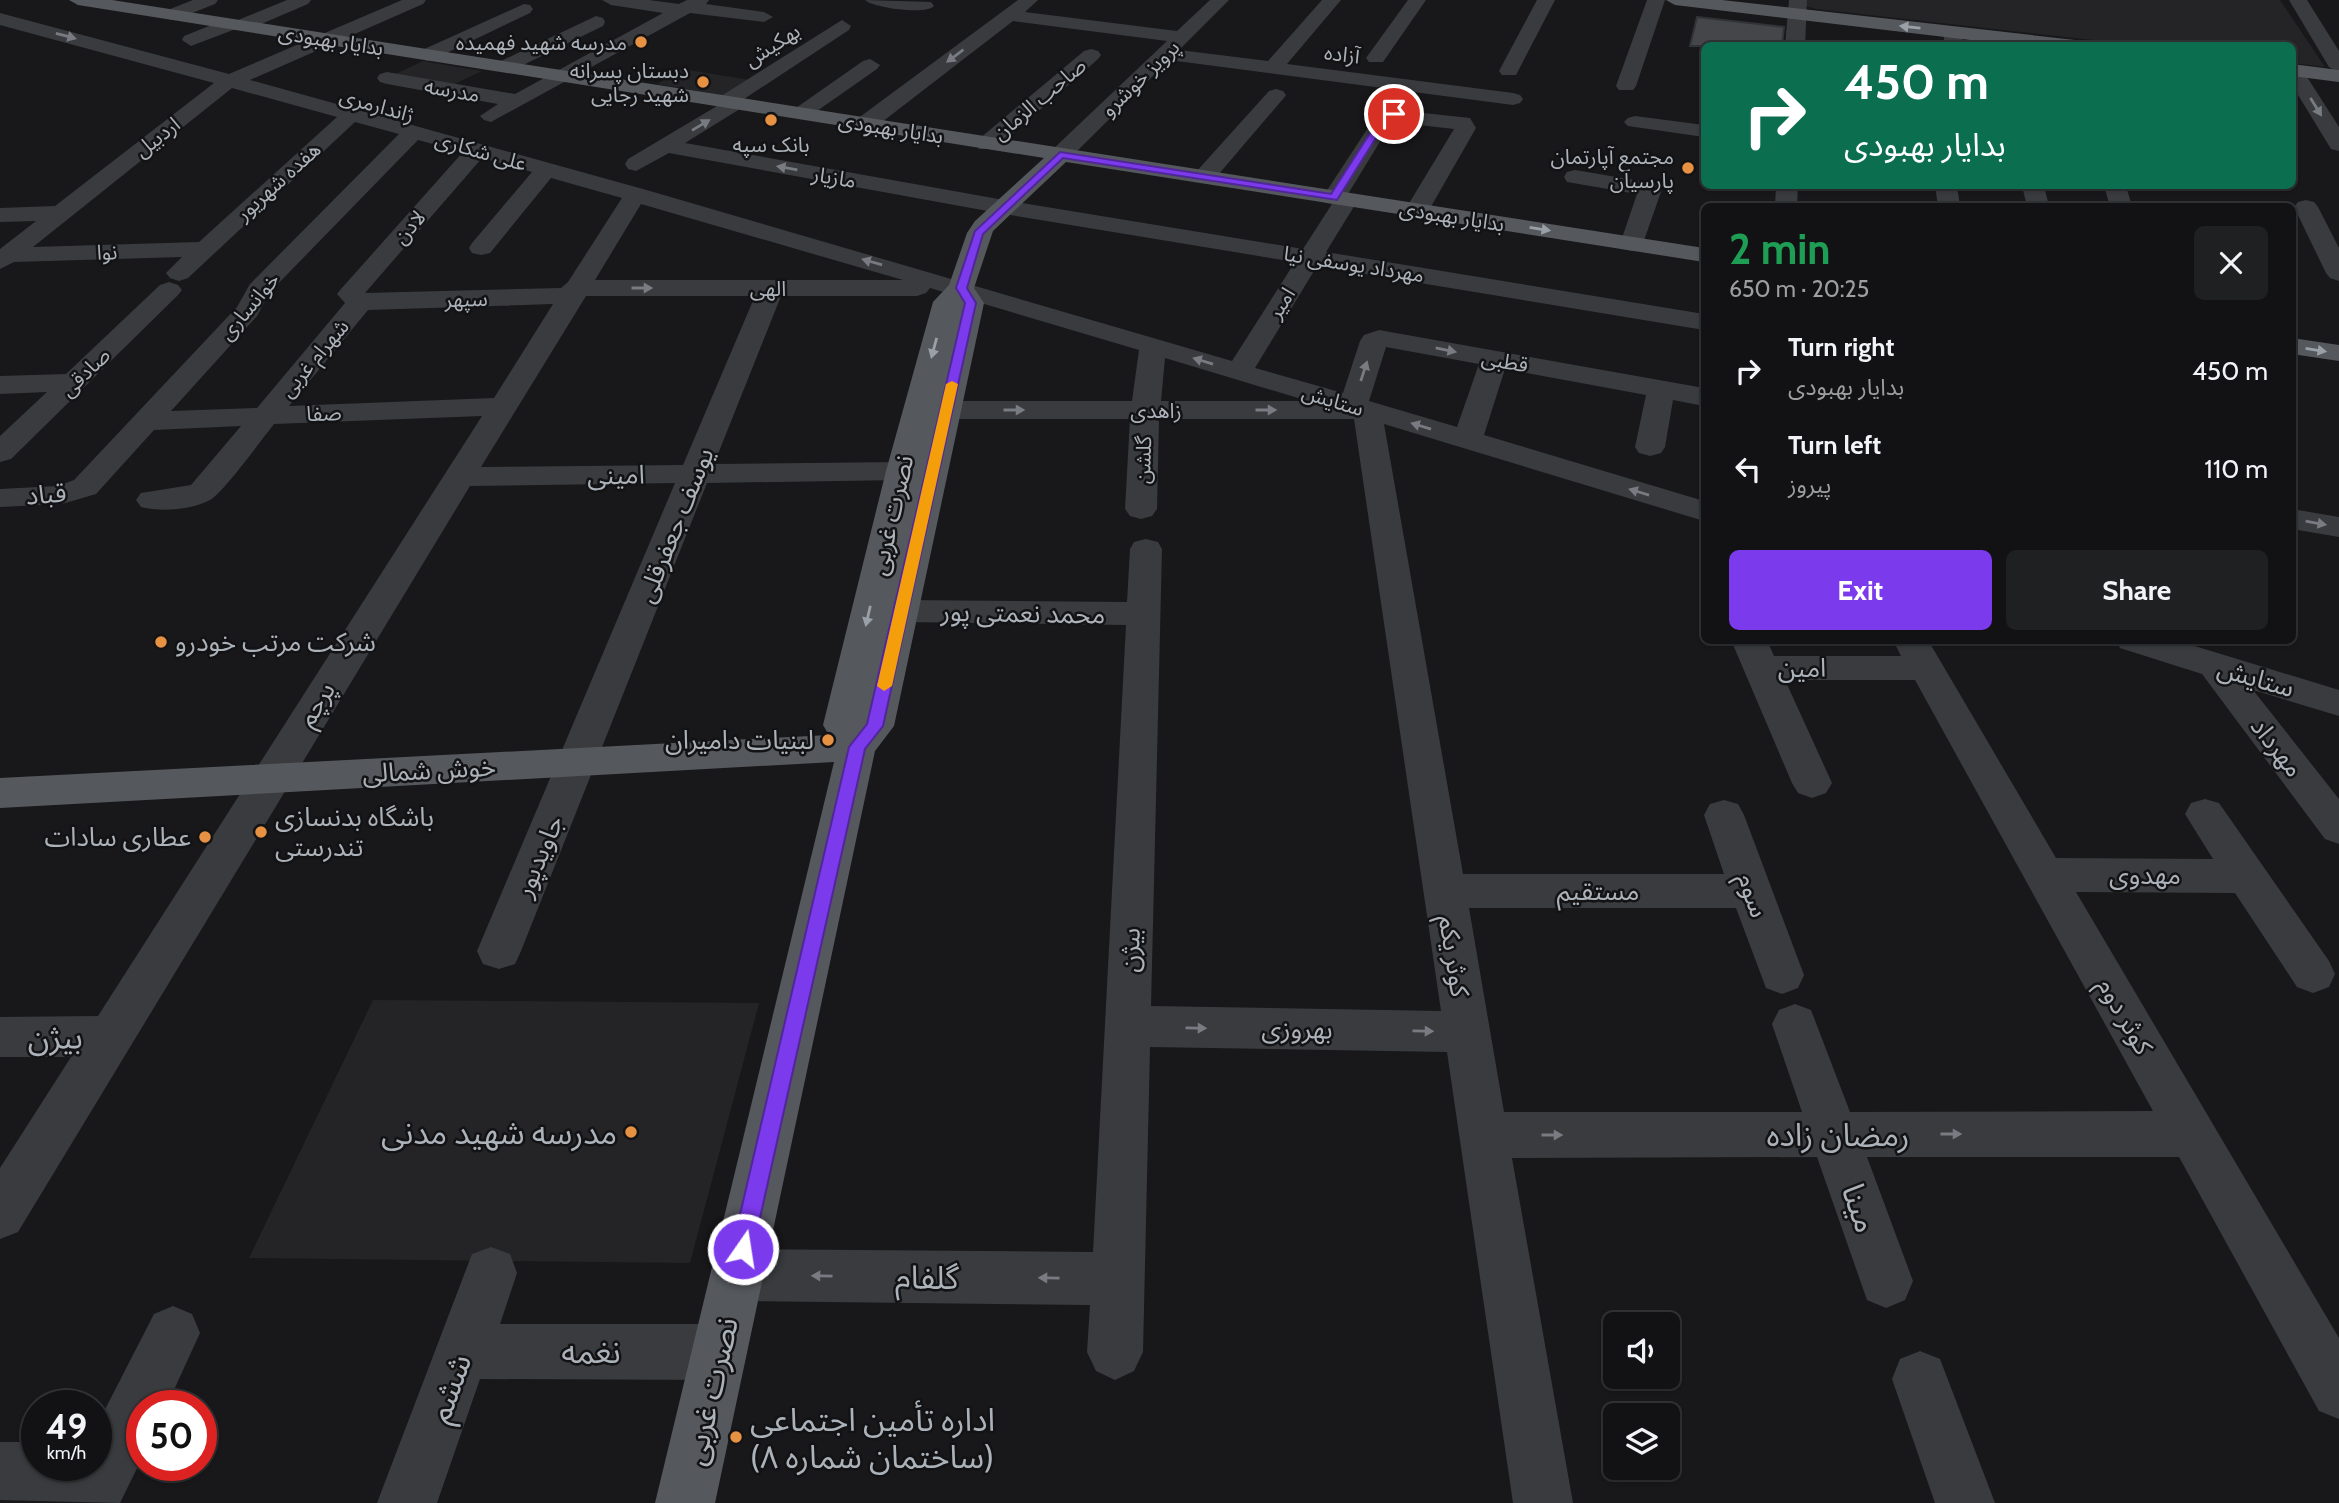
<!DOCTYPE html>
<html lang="en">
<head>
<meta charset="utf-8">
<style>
	body { margin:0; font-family:Cabin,"Noto Sans Arabic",sans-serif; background:#1f2022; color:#f1f3f6; height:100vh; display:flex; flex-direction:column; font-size:26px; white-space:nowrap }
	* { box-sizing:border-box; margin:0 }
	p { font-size:23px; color:#9c9ea0 }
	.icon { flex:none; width:38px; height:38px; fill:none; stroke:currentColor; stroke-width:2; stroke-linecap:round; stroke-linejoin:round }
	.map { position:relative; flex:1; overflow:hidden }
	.panel { position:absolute; left:1701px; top:203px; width:595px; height:441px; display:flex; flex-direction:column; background:#121214; border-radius:10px; box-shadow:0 2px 5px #0004,0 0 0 2px #313234 }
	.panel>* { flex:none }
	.hud { position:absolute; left:1701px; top:42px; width:595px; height:147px; border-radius:10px; box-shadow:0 2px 5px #0004,0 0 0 2px #313234; background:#0b6e4f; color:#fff; overflow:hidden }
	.buttons { position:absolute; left:1603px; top:1312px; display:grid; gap:14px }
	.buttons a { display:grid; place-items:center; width:77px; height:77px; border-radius:10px; background:#121214; box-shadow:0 2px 5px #0004,0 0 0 2px #313234; font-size:35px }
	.speed { position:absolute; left:21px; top:1390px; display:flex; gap:14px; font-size:35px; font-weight:700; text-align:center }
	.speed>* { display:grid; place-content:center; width:91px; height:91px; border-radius:50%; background:#121214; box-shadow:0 2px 5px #0004,0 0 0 2px #313234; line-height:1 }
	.speed small { font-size:18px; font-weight:400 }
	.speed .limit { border:10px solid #d22; background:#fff; color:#111 }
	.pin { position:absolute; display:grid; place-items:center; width:60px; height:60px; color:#fff; margin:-30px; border:4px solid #fff; border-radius:50%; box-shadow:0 2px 7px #0007 }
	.me { position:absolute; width:77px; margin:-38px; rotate:13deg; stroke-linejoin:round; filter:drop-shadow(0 0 5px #0008) }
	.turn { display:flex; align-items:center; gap:24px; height:147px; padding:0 28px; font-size:32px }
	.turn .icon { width:91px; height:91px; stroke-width:2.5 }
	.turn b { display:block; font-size:49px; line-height:60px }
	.round { display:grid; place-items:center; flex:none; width:74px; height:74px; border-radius:10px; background:#1f2022 }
	.head { display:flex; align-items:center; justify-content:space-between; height:119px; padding:0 28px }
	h1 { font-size:42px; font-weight:700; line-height:52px; color:#1e9e55 }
	.action { display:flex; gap:14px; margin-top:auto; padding:14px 28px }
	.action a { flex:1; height:80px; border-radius:10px; background:#7c3aed; color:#fff; font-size:28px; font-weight:700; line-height:80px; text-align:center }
	.action a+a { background:#1f2022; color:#f1f3f6 }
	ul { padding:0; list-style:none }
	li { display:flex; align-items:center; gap:21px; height:98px; padding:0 28px }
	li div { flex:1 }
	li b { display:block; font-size:26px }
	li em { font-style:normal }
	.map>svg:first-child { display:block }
</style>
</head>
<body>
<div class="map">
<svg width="2339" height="1503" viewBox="0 0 2339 1503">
	<rect width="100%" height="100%" fill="#18181a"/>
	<g fill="#242427">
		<polygon points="1807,0 2280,0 2325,67 2293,63 2292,46 2137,45 1816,9 1806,6"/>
		<polygon points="423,61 482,71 450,86 391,76"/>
		<polygon points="682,69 750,80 725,96 657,84"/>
		<polygon points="373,1000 759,1003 690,1263 249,1258"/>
	</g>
	<polygon fill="#45464a" stroke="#323336" stroke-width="2" points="1697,17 1784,27 1782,46 1690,46"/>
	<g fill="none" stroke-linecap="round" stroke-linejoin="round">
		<g fill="#393b3e" fill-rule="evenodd">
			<polygon points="193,0 218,0 215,4 177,19 171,20 162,15 165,11"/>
			<polygon points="287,0 311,0 308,4 247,30 233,30 191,46 182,40 184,36 224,20 238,20"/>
			<path d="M402 0H426L423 4 250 80 650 191 1232 361 1295 262 1004 214 669 153 636 171 628 169 625 164 628 159 717 106 715 102 718 98 842 20 851 26 849 30 744 99 746 103 743 107 685 143 1004 200 1303 249 1332 204 1326 203 1322 198 1379 111 1386 109 1470 118 1476 128 1429 210 1425 215H1409L1405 210 1454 129 1392 122 1348 194 1354 195 1358 200 1326 252 1704 314V330L1317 266 1255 368 1343 393 1360 341 1364 335 1379 330 1704 388V406L1673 400 1665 447 1661 453 1650 456 1639 453 1635 447 1646 395 1505 369 1484 435 1704 501V521L1384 424 1463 874H1724L1704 815 1710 804 1724 800 1738 804 1744 815 1804 975 1798 988 1782 994 1766 988 1736 908H1469L1504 1112H1802L1772 1024 1779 1010 1795 1004 1811 1010 1850 1112 2153 1111 1915 680H1785L1832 783 1826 793 1812 798 1798 793 1792 783 1731 640H1767L1774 656H1901L1893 640H1928L2056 858 2213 859 2185 814 2191 803 2205 799 2219 803 2329 961 2335 974 2329 987 2313 993 2297 987 2235 893 2076 892 2339 1338V1419L2319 1411 2179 1157H1867L1913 1281 1905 1300 1886 1308 1867 1300 1817 1157 1512 1158 1573 1503H1513L1447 1052 1150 1047 1143 1352 1134 1371 1115 1380 1096 1371 1087 1352 1090 1305 737 1301 718 1294 711 1275 718 1256 737 1249 1093 1252 1126 625 903 622 891 619 886 611 891 603 903 600 1127 602 1130 549 1134 542 1146 539 1158 542 1162 549 1151 1006 1441 1011 1354 419H1159L1157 509 1152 516 1141 519 1130 516 1125 509 1130 419H946L936 416 931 410 936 404 946 401H1132L1139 350 930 288 926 293 917 296H781L714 464 901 462 912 464 916 471 912 478 901 480 707 483 521 951 515 964 499 969 483 964 477 951 675 483 470 486 18 1232 0 1239V1168L71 1057H0V1017L98 1016 482 416 274 424C262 439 223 493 210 500 191 510 162 512 141 507L136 500 141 493 191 485 241 426 154 430 96 494 62 504 0 507V489L58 486 74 480 237 307 250 284 399 134 355 122 188 278 179 281 170 278 166 273 182 257 14 262 0 269V249L36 221 0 222V208L55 206 214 83 0 25V13L229 74ZM232 88 337 117 199 242 33 247ZM418 140 463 152 341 289 337 294 345 303 257 408 171 411 257 316 270 292ZM482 158 532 172 472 243 469 248 472 253 481 255 490 253 551 178 622 198 568 282 561 288 365 293ZM641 204 903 280H595ZM586 296H755L683 465 481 467ZM553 304 494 398 289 406 368 310ZM1386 347 1479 364 1457 427 1369 401ZM1165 358 1308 401H1161Z"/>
			<polygon points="602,0 649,0 679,4 687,0 709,0 706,4 764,12 773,17 764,22 690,13 491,122 484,120 480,116 498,104 387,84 380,82 377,78 380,74 387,72 515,94 663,13 611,5"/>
			<path d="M865 0 931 2 934 6C926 15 873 8 865 0Z"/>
			<polygon points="1018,0 1038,0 1025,12 1177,31 1210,0 1229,0 1179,50 1268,61 1322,0 1341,0 1287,64 1513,93 1520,95 1523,99 1520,103 1513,105 1169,60 1068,160 1052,160 1049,155 1052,150 1167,41 1013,21 873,129 857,129 854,124 857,119"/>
			<polygon points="1408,0 1426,0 1383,62 1369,62 1366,58"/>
			<polygon points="1537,0 1555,0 1516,75 1502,75 1499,71"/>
			<polygon points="1647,0 1665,0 1636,86 1633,90 1619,90 1616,86"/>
			<polygon points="1789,0 1807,0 1805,46 1785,46"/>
			<polygon points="2289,0 2307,0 2339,51 2339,73 2329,67"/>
			<polygon points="524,4 530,5 533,9 530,13 434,59 427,61 417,55 420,51"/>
			<polygon points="596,16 603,18 605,22 603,26 511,71 497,71 494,67 497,63"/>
			<polygon points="1952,26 1961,32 1964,46 1945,46 1943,32"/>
			<polygon points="1091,49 1098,51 1101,55 1098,59 995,149 979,149 976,144 979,139 1084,51"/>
			<polygon points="870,59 880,65 877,69 807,118 793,118 790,114 793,110 863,61"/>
			<polygon points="2292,64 2300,66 2339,127 2339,151 2331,149 2292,85"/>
			<polygon points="1276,89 1283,91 1286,95 1283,99 1212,182 1196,182 1193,177 1196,172 1269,91"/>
			<polygon points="1635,116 1704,125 1704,137 1628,126 1624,122 1628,118"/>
			<polygon points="1575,170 1658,184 1662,189 1641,249 1632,251 1623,249 1620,244 1637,194 1567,182 1564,177 1567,172"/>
			<polygon points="1776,186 1798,186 1797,206 1775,206"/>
			<polygon points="1935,186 1957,186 1960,206 1938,206"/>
			<polygon points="2022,186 2044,186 2049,206 2027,206"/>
			<polygon points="2104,186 2126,186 2132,206 2110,206"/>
			<polygon points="2306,200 2314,202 2318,207 2339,248 2339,281 2330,278 2326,273 2294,207 2298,202"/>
			<polygon points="169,282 178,285 182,290 178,295 11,459 0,462 0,436 47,392 0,394 0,376 66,374 160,285"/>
			<polygon points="2292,509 2339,517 2339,537 2292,529"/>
			<polygon points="2116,640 2175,640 2339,690 2339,716 2253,690 2339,799 2339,844 2325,839 2202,674 2120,648"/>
			<polygon points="491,1247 510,1254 517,1273 500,1324 719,1324 738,1333 747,1352 738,1371 719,1380 480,1379 437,1503 377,1503 472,1254"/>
			<polygon points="173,1306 192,1314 200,1333 167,1405 142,1405 142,1458 120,1503 0,1500 0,1442 37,1442 37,1465 96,1465 96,1427 154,1314"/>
			<polygon points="1920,1351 1940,1359 1995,1503 1935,1503 1892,1379 1900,1359"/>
		</g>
		<g fill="#55585d" fill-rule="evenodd">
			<polygon points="69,0 112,0 1704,248 1704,262 1066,162 993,231 974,288 984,303 894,726 875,751 715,1503 655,1503 834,762 0,808 0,778 829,735 823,725 886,471 933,302 949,285 967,233 975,221 1044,158 78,5"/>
			<polygon points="1666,0 1722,0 2075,40 2084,46 2021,46 1675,5"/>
			<polygon points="2292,64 2339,70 2339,82 2292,76"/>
			<polygon points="2292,338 2339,345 2339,361 2292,354"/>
		</g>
	</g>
	<defs><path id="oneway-solid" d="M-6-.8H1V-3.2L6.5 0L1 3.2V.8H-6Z" transform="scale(1.75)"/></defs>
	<g fill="#9aa0a7">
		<use href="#oneway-solid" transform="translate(1910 27) rotate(-174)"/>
		<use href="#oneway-solid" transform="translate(1540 229) rotate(9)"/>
		<use href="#oneway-solid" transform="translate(934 348) rotate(105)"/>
		<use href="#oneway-solid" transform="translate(2316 350) rotate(9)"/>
		<use href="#oneway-solid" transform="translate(868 616) rotate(103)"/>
	</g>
	<g fill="#787c82">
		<use href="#oneway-solid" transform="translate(66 36) rotate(15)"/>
		<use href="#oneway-solid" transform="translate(955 56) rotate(143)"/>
		<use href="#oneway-solid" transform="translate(2316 107) rotate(58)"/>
		<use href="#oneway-solid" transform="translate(701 125) rotate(-31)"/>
		<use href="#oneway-solid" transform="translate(787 168) rotate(-170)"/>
		<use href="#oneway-solid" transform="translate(872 262) rotate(-164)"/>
		<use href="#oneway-solid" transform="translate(642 288)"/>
		<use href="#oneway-solid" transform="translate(1446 350) rotate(11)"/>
		<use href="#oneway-solid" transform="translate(1203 361) rotate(-163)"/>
		<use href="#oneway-solid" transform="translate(1364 371) rotate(-72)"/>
		<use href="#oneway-solid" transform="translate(1014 410)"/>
		<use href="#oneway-solid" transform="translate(1266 410)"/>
		<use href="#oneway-solid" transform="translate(1421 426) rotate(-163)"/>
		<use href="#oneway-solid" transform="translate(1639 492) rotate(-163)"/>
		<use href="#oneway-solid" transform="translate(2316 523) rotate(10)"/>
		<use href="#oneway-solid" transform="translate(1196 1028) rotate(1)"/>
		<use href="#oneway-solid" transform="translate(1423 1031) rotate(1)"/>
		<use href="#oneway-solid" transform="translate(1951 1134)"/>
		<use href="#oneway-solid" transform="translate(1552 1135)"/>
		<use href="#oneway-solid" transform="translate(822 1276) rotate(-179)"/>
		<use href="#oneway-solid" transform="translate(1049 1278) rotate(-179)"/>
	</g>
	<polygon fill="#7c3aed" stroke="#51269a" stroke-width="2" points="1394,111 1398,114 1389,117 1337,200 1063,158 983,234 967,288 976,303 883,726 865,749 753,1249 750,1256 743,1259 735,1256 732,1249 849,747 867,724 965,303 956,288 975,231 1060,152 1331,194 1383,113"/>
	<polygon fill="#f59e0b" points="952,381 958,384 892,686 884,691 877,686 946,384"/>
	<g fill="#e79143" stroke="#131315" stroke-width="2.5">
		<circle cx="641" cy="42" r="7"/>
		<circle cx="703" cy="82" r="7"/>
		<circle cx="771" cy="120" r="7"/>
		<circle cx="1688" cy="168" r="7"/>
		<circle cx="161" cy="642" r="7"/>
		<circle cx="828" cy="740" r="7"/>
		<circle cx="261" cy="832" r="7"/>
		<circle cx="205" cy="837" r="7"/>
		<circle cx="631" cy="1132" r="7"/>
		<circle cx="736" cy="1437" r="7"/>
	</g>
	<g text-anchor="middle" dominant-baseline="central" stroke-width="5" stroke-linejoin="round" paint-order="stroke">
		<g font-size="21" fill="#abb2b9" stroke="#131315">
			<text transform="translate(331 40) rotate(9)">بدایار بهبودی</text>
			<text transform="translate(772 45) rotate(-33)">بهکیش</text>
			<text transform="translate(1342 54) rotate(7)">آزاده</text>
			<text transform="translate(1140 78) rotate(-44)">پرویز خوشرو</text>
			<text transform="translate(452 90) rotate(10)">مدرسه</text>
			<text transform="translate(1039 99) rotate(-40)">صاحب الزمان</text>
			<text transform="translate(377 105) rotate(16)">ژاندارمری</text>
			<text transform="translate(891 128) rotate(9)">بدایار بهبودی</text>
			<text transform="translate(157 137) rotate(-38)">اردبیل</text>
			<text transform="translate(481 151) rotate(16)">علی شکاری</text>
			<text transform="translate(834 177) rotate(10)">مازیار</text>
			<text transform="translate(278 181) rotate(-42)">هفده شهریور</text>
			<text transform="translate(1452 216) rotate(9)">بدایار بهبودی</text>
			<text transform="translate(409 227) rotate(-49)">لادن</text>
			<text transform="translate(107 252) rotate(-2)">نوا</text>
			<text transform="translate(1354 264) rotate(9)">مهرداد یوسفی نیا</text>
			<text x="768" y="288">الهی</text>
			<text transform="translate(466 299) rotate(-2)">سپهر</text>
			<text transform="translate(1281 303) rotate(-58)">امیر</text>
			<text transform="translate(249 306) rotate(-50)">خوانساری</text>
			<text transform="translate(314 358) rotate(-50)">شهرام غربی</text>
			<text transform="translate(1505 361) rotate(10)">قطبی</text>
			<text transform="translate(85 372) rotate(-44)">صادقی</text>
			<text transform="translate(1333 400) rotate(17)">ستایش</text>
			<text x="1156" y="410">زاهدی</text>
			<text transform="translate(324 413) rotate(-2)">صفا</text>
			<text transform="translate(1143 460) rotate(-88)">گلشن</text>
		</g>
		<g font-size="21" fill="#abb2b9" stroke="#131315" text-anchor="end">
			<text x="627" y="42">مدرسه شهید فهمیده</text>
			<text x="689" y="70">دبستان پسرانه<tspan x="689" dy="24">شهید رجایی</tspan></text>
			<text x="771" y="144" text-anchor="middle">بانک سپه</text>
			<text x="1674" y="156">مجتمع آپارتمان<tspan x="1674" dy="24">پارسیان</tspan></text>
		</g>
		<g font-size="26" fill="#abb2b9" stroke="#131315">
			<text transform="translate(616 475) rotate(-1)">امینی</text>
			<text transform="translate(46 494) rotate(-5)">قباد</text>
			<text transform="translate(891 515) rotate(-77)">نصرت غربی</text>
			<text transform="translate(675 525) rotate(-68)">یوسف جعفرقلی</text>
			<text transform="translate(1023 613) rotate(1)">محمد نعمتی پور</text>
			<text x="1802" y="668">امین</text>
			<text transform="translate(2256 678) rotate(16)">ستایش</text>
			<text transform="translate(316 704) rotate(-58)">پرچم</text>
			<text transform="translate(2277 747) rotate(52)">مهرداد</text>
			<text transform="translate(429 770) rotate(-3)">خوش شمالی</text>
			<text transform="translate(539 856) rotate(-67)">جاویدپور</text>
			<text x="2145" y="875">مهدوی</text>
			<text x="1598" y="891">مستقیم</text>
			<text transform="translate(1753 895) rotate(70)">سوم</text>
			<text transform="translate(1130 950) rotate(-88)">بیژن</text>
			<text transform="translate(1454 956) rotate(81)">کوثر یکم</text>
			<text transform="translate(2125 1016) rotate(60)">کوثر دوم</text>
			<text transform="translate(1297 1029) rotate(1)">بهروزی</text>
		</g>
		<g font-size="26" fill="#abb2b9" stroke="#131315" text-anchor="start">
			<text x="175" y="642">شرکت مرتب خودرو</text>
			<text x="814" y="740" text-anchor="end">لبنیات دامیران</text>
			<text x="275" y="817">باشگاه بدنسازی<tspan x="275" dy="30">تندرستی</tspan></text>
			<text x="191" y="837" text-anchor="end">عطاری سادات</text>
		</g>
		<g font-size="32" fill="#abb2b9" stroke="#131315">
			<text transform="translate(55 1037) rotate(-1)">بیژن</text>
			<text x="1838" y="1134">رمضان زاده</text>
			<text transform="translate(1860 1208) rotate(71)">مینا</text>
			<text transform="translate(927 1277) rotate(1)">گلفام</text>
			<text x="591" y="1351">نغمه</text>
			<text transform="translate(449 1388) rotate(-70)">ششم</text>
			<text transform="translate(710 1391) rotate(-77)">نصرت غربی</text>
		</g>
		<g font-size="32" fill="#abb2b9" stroke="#131315" text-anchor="end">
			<text x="617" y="1132">مدرسه شهید مدنی</text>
			<text x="750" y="1419" text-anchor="start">اداره تأمین اجتماعی<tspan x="750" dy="37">(ساختمان شماره ۸)</tspan></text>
		</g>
	</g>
</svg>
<div class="buttons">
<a><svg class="icon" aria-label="sound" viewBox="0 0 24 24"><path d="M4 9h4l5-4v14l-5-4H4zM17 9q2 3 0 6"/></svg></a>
<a><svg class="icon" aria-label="layers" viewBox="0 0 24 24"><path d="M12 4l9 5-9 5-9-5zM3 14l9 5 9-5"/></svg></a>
</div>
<div class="speed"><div>49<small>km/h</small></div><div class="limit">50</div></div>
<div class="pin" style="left:1394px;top:114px;background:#d93025"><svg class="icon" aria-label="arrive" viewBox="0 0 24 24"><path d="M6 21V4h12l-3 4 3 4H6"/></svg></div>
<svg class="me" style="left:743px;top:1249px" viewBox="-20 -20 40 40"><circle r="17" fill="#7c3aed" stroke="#fff" stroke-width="3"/><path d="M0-11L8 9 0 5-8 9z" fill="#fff"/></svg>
<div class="hud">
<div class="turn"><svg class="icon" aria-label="right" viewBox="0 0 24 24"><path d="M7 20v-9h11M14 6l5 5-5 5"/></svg><div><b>450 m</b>بدایار بهبودی</div></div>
</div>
<section class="panel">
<div class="head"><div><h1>2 min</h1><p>650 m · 20:25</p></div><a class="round"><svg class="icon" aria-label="close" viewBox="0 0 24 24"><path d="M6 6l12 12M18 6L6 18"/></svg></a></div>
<ul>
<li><svg class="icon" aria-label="right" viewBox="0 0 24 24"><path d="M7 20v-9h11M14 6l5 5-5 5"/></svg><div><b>Turn right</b><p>بدایار بهبودی</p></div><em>450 m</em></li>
<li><svg class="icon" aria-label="left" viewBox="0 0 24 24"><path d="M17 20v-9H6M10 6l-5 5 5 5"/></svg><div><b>Turn left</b><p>پیروز</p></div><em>110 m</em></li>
</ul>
<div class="action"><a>Exit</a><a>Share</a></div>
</section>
</div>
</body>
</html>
